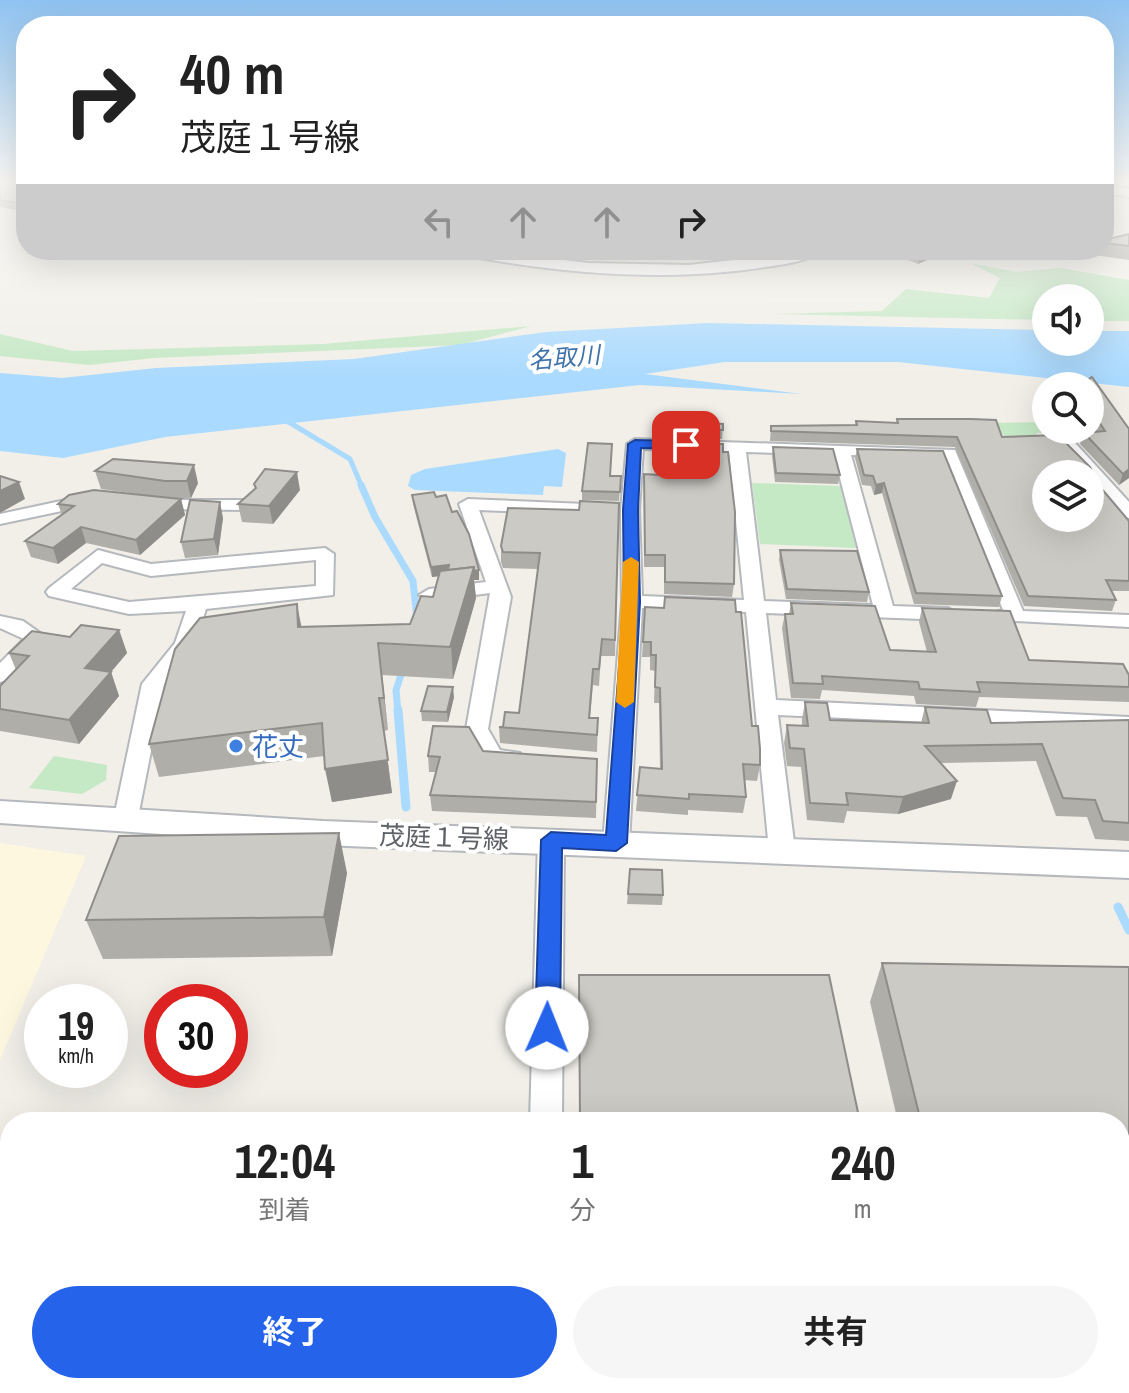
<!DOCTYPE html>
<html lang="ja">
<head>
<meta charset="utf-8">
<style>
	body { margin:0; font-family:"Archivo Narrow","Noto Sans JP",sans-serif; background:#f6f6f6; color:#222; height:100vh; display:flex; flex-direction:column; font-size:30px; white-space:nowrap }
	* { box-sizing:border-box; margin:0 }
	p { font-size:26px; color:#767676 }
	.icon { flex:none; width:44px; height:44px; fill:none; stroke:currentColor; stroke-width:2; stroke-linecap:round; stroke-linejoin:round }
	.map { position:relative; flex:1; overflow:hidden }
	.details { position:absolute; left:0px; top:1112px; width:1130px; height:282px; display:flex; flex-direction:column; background:#fff; border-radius:32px 32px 0 0; box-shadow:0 8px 32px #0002 }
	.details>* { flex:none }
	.banner { position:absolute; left:16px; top:16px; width:1098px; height:244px; border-radius:32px; box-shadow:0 8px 32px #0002; background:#fff; color:#222; overflow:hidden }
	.tools { position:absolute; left:1032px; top:284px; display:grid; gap:16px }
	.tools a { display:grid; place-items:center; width:72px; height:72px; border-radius:50%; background:#fff; box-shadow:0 8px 32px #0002; font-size:40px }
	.speed { position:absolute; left:24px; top:984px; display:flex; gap:16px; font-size:40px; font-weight:700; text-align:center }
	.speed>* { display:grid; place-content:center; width:104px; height:104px; border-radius:50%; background:#fff; box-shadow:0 8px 32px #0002; line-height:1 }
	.speed small { font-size:20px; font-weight:400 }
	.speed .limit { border:12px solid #d22; background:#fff; color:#111 }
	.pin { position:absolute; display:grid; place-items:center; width:68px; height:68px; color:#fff; margin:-34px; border-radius:16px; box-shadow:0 4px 12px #0006 }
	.me { position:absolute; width:88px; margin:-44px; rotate:1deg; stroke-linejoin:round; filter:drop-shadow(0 0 6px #0008) }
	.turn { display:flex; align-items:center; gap:28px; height:168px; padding:0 32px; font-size:36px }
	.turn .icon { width:104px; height:104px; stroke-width:2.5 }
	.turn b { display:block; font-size:56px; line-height:68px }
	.lanes { display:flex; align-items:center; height:76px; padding:0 32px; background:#0003; justify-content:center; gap:40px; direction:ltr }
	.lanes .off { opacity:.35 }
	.eta { display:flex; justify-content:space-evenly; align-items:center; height:136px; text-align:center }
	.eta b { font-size:48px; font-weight:700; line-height:56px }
	.button { display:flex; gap:16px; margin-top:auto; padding:16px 32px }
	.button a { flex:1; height:92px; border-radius:48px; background:#2563eb; color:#fff; font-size:32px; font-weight:700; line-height:92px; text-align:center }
	.button a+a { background:#f6f6f6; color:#222 }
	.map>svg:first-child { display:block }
</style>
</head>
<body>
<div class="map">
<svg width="1129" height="1393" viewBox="0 0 1129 1393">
	<rect width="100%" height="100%" fill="#f1efe8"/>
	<polygon fill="#fef7e0" points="0,843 86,856 0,1060"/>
	<g fill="#c5e8c5">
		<polygon points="970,263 1016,272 1061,268 1129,280 1129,321 1090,321 1090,298 1046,298 1046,320 775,314 882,311 906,289 989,298 1000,278"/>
		<polygon points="531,326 460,345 154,358 89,365 0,356 0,334 73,351 323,344"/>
		<polygon points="1046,422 1046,430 1060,432 1036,433 1040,438 1007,439 993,423"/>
		<polygon points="752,483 841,486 856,548 760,544"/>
		<polygon points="54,756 107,765 106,780 82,794 29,788"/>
	</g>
	<g fill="#aadaff">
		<polygon points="708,323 1046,330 1046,342 1090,342 1090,331 1129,331 1129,387 898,362 725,362 645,374 801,394 640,385 165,437 63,458 0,451 0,373 62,378 156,368 354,359 546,332"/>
		<polygon points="558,449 566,453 562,487 544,486 543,495 415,490 408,486 411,475 425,469"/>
	</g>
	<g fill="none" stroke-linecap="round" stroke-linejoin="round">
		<polyline stroke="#aadaff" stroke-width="5" points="282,418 350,459 362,487"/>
		<g stroke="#aadaff" stroke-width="7">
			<polyline points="361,485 375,517 413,581 417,618"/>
			<polyline points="398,712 396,690 404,666"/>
		</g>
		<g stroke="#aadaff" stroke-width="9">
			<polyline points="398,710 406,807"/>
			<polyline points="1118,907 1129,930"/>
		</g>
		<g stroke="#b5b8bc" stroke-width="4">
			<g id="minor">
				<polygon points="742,250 754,250 770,263 760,266 746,258"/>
				<polygon points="1061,432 1067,434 1129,502 1129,518 1123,517 1090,480 1090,474 1085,474 1055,440 1055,434"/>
				<path d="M635 439 955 450 1023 611 1129 615V627L995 620 992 616 995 612 1003 610 943 458 851 455 893 606 948 608 958 614 948 620 766 613 776 700 1129 717V731L778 715 795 850 791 857 782 860 773 857 769 850 746 612 642 608 629 843 625 850 616 852 607 850 603 843 622 602 621 510 627 444ZM643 449 729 452 744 600 642 596 639 510ZM746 452 834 455 873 605 764 601Z"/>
				<polygon points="89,495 98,500 95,504 0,524 0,514"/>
				<polygon points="468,499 609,505 618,510 609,515 479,510 511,597 488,729 500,750 520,753 524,759 520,765 512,767 484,763 466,729 490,593 429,601 419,595 429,589 486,582 459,504"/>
				<polygon points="154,500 248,500 257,505 248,510 148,509 145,505"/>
				<path d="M325 548 334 554 333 595 206 609 195 644 164 685 137 822 134 828H116L113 822 142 684 175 643 186 611 129 614 49 596 46 592 49 588 98 550 151 564ZM316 560V586L129 602 71 589 102 563 151 576Z"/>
				<polygon points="0,616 23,621 47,638 8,680 0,682 0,663 24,639 0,628"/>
				<polygon points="551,831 560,833 564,840 562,1122 530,1122 538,840 542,833"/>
				<polygon points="522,1384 560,1384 559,1393 521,1393"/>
			</g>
		</g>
		<g stroke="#b5b8bc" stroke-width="4">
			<g id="tertiary">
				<polygon points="1104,185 1129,189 1129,197 1104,193"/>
				<path d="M450 250H482L588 263 689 265 823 250C810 261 782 265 765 267 663 283 558 273 457 254Z"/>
				<polygon points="0,801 323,821 1129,852 1129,878 323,845 0,823"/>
			</g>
		</g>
		<use href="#minor" fill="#fff" fill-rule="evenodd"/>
		<use href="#tertiary" fill="#fff" fill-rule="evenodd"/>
	</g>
	<g fill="#afaea9">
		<polygon points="0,182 26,182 26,211 20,211 0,207"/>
		<polygon points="1129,234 1129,260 1094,255 1095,250 1104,250 1104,240"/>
		<polygon points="882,250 950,250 918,264"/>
		<polygon points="1090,386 1129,478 1119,485 1080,444 1084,433 1094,432 1090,425"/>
		<polygon points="897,419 1002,437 1094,475 1093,478 1129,521 1129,591 1111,591 1116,600 1112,611 1024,606 955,447 770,441 771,426 855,425 856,421 896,423"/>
		<polygon points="659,420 723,424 722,439 659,437"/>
		<polygon points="660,442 723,452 734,584 732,597 664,594 664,567 644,567 644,474 659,475"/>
		<polygon points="773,447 840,475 838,484 775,482 772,456"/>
		<polygon points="857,449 1002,596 999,607 914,604 882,493 874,495 871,486 862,485 855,458"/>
		<polygon points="113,459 198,483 191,498 177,499 181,499 185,515 140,555 86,543 58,564 31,557 25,541 62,515 58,504 137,494 101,489 95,471"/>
		<polygon points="610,476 621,476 619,501 582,500 582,491"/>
		<polygon points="254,484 300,490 273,524 242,522 238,504 255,489"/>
		<polygon points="412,495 479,580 474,580 476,598 453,679 382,675 388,730 384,731 392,793 332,802 324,756 159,777 149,744 302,627 410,624 433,597 439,576 432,577 413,504"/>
		<polygon points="619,503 615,656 601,656 599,686 593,685 590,718 598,718 597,752 500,743 499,727 503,727 519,713 538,569 503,568 501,562 501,546 579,510"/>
		<polygon points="223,518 218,555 185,558 181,542"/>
		<polygon points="780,550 869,592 867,602 786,599 779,560"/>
		<polygon points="665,597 736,612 752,726 760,765 757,781 744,780 746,797 743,813 688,810 688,815 636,811 640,767 660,769 659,703 654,703 655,671 650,670 650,657 642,657 645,607 664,608"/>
		<polygon points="791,603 890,650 927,652 919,622 922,608 1029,660 1129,675 1129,702 979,697 976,707 916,704 914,696 822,690 820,699 791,698 782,628 785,614 789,614"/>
		<polygon points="119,630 127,653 111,672 119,696 79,744 0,731 0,686 16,670 9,653 70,637"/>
		<polygon points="454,697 448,722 422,721 421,711"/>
		<polygon points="805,702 830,720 921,723 925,707 991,723 1129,720 1129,841 1095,839 1087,817 1056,816 1036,761 941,763 951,799 898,814 847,811 844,823 807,820 801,767 787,766 784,743 787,725 802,726 802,719"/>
		<polygon points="483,751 597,759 596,818 432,811 430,795 436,772 429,772 428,756"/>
		<polygon points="630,869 663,895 662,905 627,904"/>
		<polygon points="347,873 332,956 103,959 86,920"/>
		<polygon points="882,963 1129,967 1129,1344 1120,1344 1120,1122 898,1122 870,1002"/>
		<polygon points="579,975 860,1122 579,1122"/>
	</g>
	<g fill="#8f8d8a">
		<polygon points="26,202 26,211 20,211 18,203"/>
		<polygon points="923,250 950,250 918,264 920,251"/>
		<polygon points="194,465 198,483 191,498 187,481"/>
		<polygon points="1129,469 1129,478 1119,485 1123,474"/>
		<polygon points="297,472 300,490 273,524 269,506"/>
		<polygon points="19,482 25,499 0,513 0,491"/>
		<polygon points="884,483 882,493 874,495 876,485"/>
		<polygon points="181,499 185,515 140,555 136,540"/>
		<polygon points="220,502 223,518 218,555 214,539"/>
		<polygon points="81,527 86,543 58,564 53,548"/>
		<polygon points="449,565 474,567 479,570 479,580 474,580 476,598 453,679 447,575 432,577 431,567"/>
		<polygon points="297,604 303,635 298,627"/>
		<polygon points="119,630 127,653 94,692 85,668"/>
		<polygon points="378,643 382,675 388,730 384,698"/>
		<polygon points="111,672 119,696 79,744 69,720"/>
		<polygon points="453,687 454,697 448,722 447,712"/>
		<polygon points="379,698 392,793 332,802 325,769"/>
		<polygon points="957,781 951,799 898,814 903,797"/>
		<polygon points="339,833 347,873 332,956 324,917"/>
		<polygon points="182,1384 202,1384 200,1393 180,1393"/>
		<polygon points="441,1384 448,1384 447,1393 440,1393"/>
	</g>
	<g fill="#cccac5" stroke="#8f8d8a" stroke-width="2" fill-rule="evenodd">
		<polygon points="0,182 26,182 26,202 18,203 0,200"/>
		<polygon points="1129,234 1129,246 1104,243 1104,240"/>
		<polygon points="1092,377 1129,429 1129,469 1123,474 1084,433 1105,431 1090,409 1090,386 1079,386"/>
		<path d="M897 419H971L996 420 1002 437 1058 435 1090 467 1094 475H1090L1129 521V581L1106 580 1116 600 1028 596 957 437 771 431V426L857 425 856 421 898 423ZM1046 474H1090V518H1046Z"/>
		<polygon points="659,420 723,424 723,430 659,428"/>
		<polygon points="660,442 723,444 723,452 728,452 735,512 734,584 665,582 665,555 645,555 644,474 660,475"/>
		<polygon points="588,443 612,444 610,476 621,476 620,492 582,491"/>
		<polygon points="773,447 833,449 840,475 776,473"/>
		<polygon points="857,449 943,451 1002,596 916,593 884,483 876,485 873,476 864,475"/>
		<polygon points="113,459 194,465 187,481 165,481 95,471"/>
		<polygon points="265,469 297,472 269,506 238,504 256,488 254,484"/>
		<polygon points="0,476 19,482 0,491"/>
		<polygon points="94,490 181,499 136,540 81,527 53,548 25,541 74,506 58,504 69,495"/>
		<polygon points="434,492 436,497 446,495 452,512 457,511 469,534 479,570 474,571 474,567 448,570 449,565 431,567 412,495"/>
		<polygon points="190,500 220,502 214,539 181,542"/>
		<polygon points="580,501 619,503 615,640 602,639 599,669 593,669 589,718 598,718 597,735 499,727 503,727 505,712 519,713 540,553 503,552 501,546 508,508 579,510"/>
		<polygon points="780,550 857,551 869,592 787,589"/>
		<polygon points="474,567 450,647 378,643 384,698 379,698 388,760 325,769 322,723 149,744 175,649 200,618 297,604 298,627 410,624 421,596 433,597 440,571"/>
		<polygon points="665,597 735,600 736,612 741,612 752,726 758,726 760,749 760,765 743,764 746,797 689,794 689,799 637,795 640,767 662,769 660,688 655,687 656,655 651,655 651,642 643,642 645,607 664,608"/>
		<polygon points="791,603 875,606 890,650 936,652 922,608 1010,611 1029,660 1123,664 1129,675 1129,687 977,682 980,692 920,689 918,682 822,676 823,684 793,683 785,614 793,614"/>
		<polygon points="81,625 119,630 85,668 111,672 69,720 0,709 0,686 29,656 9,653 32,631 70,637"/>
		<polygon points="428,686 453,687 447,712 421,711"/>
		<polygon points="805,702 827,703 830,720 929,723 925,707 987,710 991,723 1129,720 1129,823 1103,821 1095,800 1063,798 1042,744 925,746 957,781 903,797 846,793 848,805 810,803 804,749 790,748 787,725 808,726"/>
		<polygon points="433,726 469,727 483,751 597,759 596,802 430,795 440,757 428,756"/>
		<polygon points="339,833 324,917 86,920 119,836"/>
		<polygon points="630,869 662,870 663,895 628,894"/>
		<polygon points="882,963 1129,967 1129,1310 1120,1310 1120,1122 921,1122"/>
		<polygon points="579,975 829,975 860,1122 580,1122"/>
		<polygon points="71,1384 182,1384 180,1393 68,1393"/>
		<polygon points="238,1384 441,1384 440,1393 236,1393"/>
	</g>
	<linearGradient id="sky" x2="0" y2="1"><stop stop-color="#8fc3f1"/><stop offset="0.48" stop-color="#f9f8f5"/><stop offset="1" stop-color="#f9f8f5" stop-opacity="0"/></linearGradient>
	<rect width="1129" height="378" fill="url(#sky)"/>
	<polygon fill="#2563eb" stroke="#184099" stroke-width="2" points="635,440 686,441 693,445 686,449 641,448 638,510 640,602 627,843 616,851 562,848 560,1028 556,1035 547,1038 539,1035 535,1028 541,840 551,832 606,835 624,602 623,510 628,444"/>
	<polygon fill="#f59e0b" points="631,557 639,562 634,702 625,708 616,702 623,562"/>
	<circle fill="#3f7fe0" stroke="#fff" stroke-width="3" cx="236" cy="746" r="8"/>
	<g text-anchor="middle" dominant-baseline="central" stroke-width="8" stroke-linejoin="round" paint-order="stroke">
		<g font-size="24" font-style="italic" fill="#4174aa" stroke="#fff">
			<text transform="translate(564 357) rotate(-5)">名取川</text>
		</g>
		<g font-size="26" fill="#366cbe" stroke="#fff" text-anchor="start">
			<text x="252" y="746">花丈</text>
		</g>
		<g font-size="26" fill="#5f6368" stroke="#fff">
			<text transform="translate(444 837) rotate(2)">茂庭１号線</text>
		</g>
	</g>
</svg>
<div class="tools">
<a><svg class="icon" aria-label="sound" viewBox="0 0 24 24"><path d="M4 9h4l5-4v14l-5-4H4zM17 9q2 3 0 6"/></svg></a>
<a><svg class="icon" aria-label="search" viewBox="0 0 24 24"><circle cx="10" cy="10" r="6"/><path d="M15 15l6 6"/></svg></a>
<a><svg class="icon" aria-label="layers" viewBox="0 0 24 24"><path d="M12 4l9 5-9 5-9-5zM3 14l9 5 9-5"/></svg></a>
</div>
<div class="speed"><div>19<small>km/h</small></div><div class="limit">30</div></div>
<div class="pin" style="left:686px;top:445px;background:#d93025"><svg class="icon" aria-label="arrive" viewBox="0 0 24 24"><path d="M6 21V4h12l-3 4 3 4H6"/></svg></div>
<svg class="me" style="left:547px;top:1028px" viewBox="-20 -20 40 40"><circle r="19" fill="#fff"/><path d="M0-13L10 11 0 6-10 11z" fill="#2563eb"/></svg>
<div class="banner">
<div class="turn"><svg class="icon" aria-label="right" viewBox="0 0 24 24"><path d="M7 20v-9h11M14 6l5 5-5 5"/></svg><div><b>40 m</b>茂庭１号線</div></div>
<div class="lanes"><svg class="icon off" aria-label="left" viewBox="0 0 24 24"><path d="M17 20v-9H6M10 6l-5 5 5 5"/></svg><svg class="icon off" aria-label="ahead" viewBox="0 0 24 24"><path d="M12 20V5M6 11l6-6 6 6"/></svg><svg class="icon off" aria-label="ahead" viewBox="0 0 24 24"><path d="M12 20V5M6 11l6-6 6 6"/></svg><svg class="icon" aria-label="right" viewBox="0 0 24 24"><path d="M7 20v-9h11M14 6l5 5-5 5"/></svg></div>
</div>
<section class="details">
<div class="eta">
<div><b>12:04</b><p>到着</p></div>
<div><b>1</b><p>分</p></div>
<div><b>240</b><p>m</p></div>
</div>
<div class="button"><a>終了</a><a>共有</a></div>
</section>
</div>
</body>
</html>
